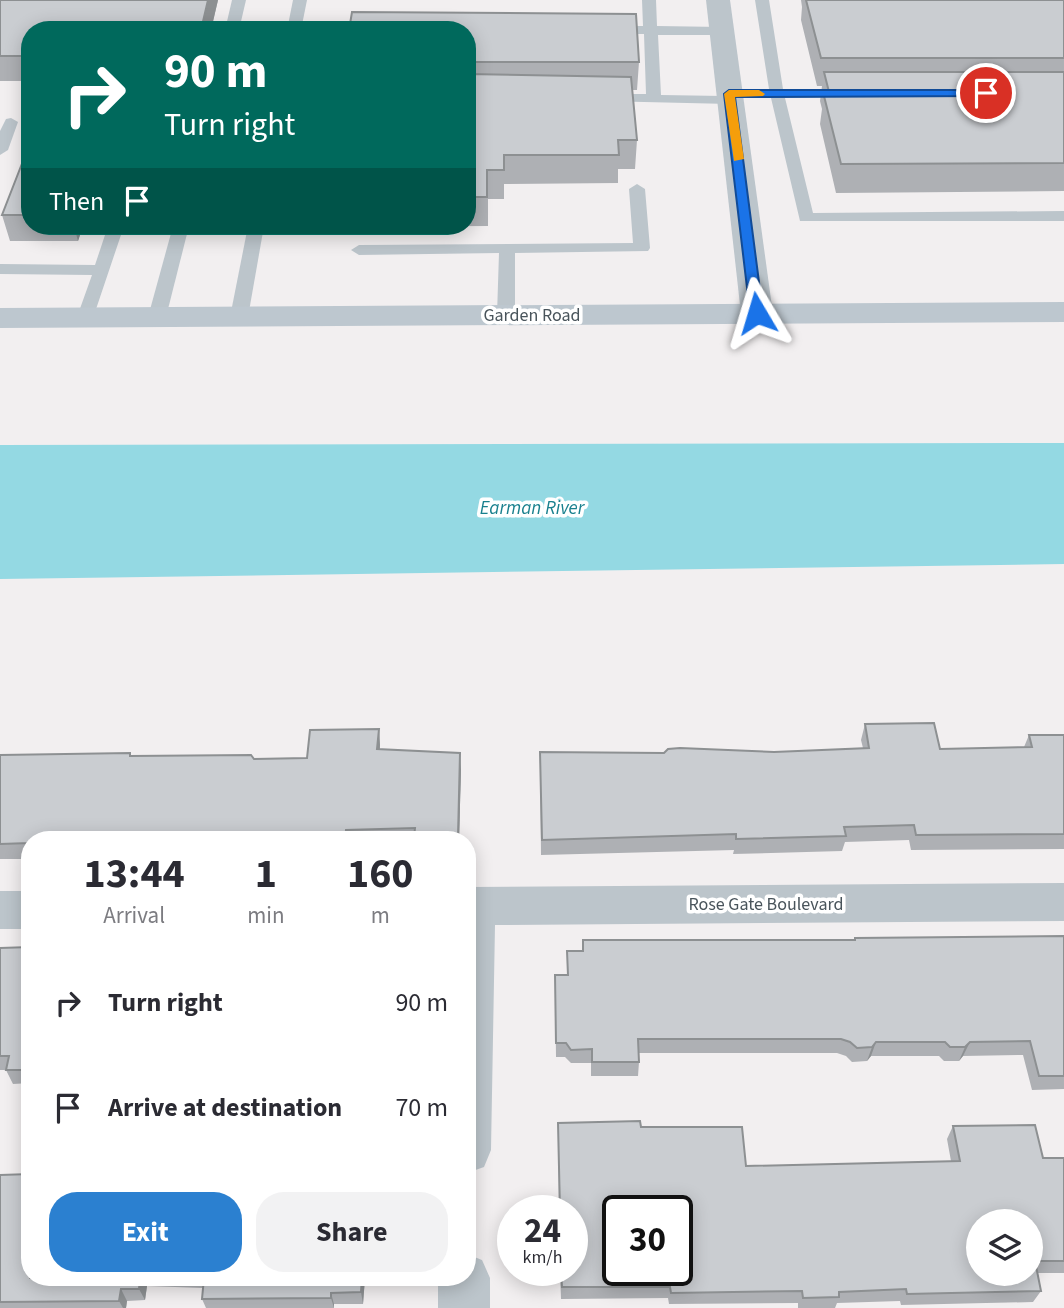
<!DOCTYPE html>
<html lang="en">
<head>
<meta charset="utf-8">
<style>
	body { margin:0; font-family:"Source Sans 3",sans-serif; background:#f2f2f3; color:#2b2b33; height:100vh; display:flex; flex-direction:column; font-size:26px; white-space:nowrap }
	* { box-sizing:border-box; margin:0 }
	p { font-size:23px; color:#7c7c81 }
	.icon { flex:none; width:38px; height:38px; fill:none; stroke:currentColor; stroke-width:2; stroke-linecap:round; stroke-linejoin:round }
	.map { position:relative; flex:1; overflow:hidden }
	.side { position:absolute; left:21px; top:831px; width:455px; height:455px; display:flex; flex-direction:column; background:#fff; border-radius:28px; box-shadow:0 4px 18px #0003 }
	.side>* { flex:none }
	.banner { position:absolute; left:21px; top:21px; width:455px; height:214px; border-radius:28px; box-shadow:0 4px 18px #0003; background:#00695c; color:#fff; overflow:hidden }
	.tools { position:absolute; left:966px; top:1209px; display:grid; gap:14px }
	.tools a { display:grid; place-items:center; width:77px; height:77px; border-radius:50%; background:#fff; box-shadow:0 4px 18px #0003; font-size:35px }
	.speed { position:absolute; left:497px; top:1195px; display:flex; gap:14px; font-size:35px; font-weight:700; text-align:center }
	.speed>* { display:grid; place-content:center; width:91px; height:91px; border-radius:50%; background:#fff; box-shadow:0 4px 18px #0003; line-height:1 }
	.speed small { font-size:18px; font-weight:400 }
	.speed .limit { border:4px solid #111; border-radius:10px; background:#fff; color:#111 }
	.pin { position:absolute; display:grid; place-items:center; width:60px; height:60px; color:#fff; margin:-30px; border:4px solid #fff; border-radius:50%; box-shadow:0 2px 7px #0007 }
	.me { position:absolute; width:77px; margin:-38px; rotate:353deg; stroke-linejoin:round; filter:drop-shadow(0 0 5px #0008) }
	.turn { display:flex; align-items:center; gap:24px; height:147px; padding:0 28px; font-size:32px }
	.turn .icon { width:91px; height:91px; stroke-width:2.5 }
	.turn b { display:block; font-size:49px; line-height:60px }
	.then { display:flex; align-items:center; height:66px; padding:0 28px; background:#0003; gap:14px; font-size:26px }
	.eta { display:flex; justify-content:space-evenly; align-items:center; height:119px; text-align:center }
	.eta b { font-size:42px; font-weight:700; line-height:49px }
	.button { display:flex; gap:14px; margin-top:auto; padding:14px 28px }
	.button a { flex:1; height:80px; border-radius:28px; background:#2b80d0; color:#fff; font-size:28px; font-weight:700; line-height:80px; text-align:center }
	.button a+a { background:#f2f2f3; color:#2b2b33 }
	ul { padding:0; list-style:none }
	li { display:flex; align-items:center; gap:21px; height:105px; padding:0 28px }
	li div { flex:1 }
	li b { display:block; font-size:26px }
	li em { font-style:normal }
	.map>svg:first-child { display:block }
</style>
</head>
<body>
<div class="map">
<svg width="1064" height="1308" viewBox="0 0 1064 1308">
	<rect width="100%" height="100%" fill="#f2eff0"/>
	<polygon fill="#94d9e3" points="1064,443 1064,564 0,579 0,445"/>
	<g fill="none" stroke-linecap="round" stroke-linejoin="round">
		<g fill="#bcc5cb" fill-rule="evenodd">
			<polygon points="232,0 246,0 239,30 225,30"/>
			<polygon points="293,0 307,0 301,30 287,30"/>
			<polygon points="642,0 656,0 657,26 722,27 729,31 722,35 658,35 661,95 723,96 724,91 729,90 769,89 755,0 769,0 783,89 855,90 857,93 855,96 850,97 785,98 813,213 1064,211 1064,221 800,221 771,98 736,98 735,103 730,104 601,101 599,98 606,94 646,94 644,34 609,34 602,30 609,26 643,26"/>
			<polygon points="11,118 18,122 8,150 0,155 0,131 6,119"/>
			<polygon points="637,184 645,189 650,248 648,251 515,253 515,315 506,320 497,315 499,253 359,255 351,250 359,245 633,243 629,189"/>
			<polygon points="108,226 124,226 92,321 80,321 77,317 92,275 0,274 0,264 95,265"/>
			<polygon points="173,226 189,226 166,317 157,322 148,317"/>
			<polygon points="248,226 264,226 248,317 239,322 230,317"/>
		</g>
		<g fill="#bcc5cb" fill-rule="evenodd">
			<polygon points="706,0 730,0 773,314 768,321 757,324 746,321 741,314"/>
			<polygon points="1064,883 1064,921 495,925 491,1150 484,1167 467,1173 467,887"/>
			<rect x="0" y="891" width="30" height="38"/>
			<polygon points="467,1254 482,1260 490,1278 490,1308 438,1308 438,1278 467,1278"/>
		</g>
		<polygon fill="#bdc7cf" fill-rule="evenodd" points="1064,302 1064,322 0,328 0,308"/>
	</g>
	<g fill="#aeb0b4">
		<polygon points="0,0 218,0 211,30 30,30 30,81 0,81"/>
		<polygon points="801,0 1064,0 1064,191 836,193 820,124 822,109 820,101 822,86 817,86 801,20 802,7"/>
		<polygon points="467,30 639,62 637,90 632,90 637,140 635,169 618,169 618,183 504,184 504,199 488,199 488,226 316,227 316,226 467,226"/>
		<polygon points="30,143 30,226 83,226 78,241 10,241 2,215"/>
		<polygon points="865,724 940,749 1024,747 1029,735 1064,735 1064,849 911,850 909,840 845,842 842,851 733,854 734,850 541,855 540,752 664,753 774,752 863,748 861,740"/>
		<polygon points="379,729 380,749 461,769 459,840 30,840 30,859 0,859 0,755 254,759 307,758"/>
		<polygon points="1064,936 1064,1089 1032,1090 1023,1055 963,1056 959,1061 944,1061 939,1056 871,1056 867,1061 852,1062 846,1056 837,1053 639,1053 639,1062 638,1076 591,1076 591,1063 571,1063 565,1057 556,1057 555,975 567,975 567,951 582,951 583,940 854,940 855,938"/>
		<polygon points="30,947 30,1083 13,1084 6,1070 0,1070 0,948"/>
		<polygon points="558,1123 641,1127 746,1166 951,1161 947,1139 953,1126 1043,1158 1064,1158 1064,1273 1037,1273 1041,1291 1033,1302 901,1305 900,1301 837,1303 835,1308 798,1308 798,1303 669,1304 668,1298 561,1299 560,1270 572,1270 572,1211 559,1211"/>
		<polygon points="0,1175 30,1278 365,1278 363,1304 334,1304 334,1308 206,1308 202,1299 203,1288 147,1286 145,1300 127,1301 126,1308 0,1308"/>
	</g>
	<g fill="#8d9092">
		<polygon points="208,0 218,0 211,30 201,30"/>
		<polygon points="74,226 83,226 78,241"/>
		<polygon points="379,729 380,745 379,765 377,749"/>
		<polygon points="460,753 461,769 459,840 458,840"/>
		<polygon points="876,1042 871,1056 867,1061 872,1047"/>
		<polygon points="970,1042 963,1056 959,1061 965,1047"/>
		<polygon points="140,1278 142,1278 147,1286 145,1300 139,1289"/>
		<polygon points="362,1278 365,1278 363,1304 361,1292"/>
		<polygon points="121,1289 127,1301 126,1308 123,1308 119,1301"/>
		<polygon points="331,1293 334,1304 334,1308 331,1298"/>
	</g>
	<g fill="#cacdd1" stroke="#8d9092" stroke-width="2" fill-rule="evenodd">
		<polygon points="0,0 208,0 201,30 30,30 30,56 0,56"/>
		<polygon points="806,0 1064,0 1064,58 821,58"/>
		<polygon points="352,12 636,14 639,62 467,62 467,30 349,30"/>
		<polygon points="824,72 1064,72 1064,163 841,164 824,96 830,96"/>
		<polygon points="467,74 631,77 637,140 618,140 619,155 504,155 504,170 487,170 487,197 467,197"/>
		<polygon points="30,143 30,215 2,215"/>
		<polygon points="934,723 940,749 1032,747 1029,735 1064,735 1064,834 916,835 914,825 844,827 846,836 736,839 736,834 542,840 540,752 664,753 668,749 680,748 774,752 869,748 865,724"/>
		<polygon points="379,729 377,749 460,753 458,837 414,837 415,828 346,830 345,840 242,840 242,838 185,840 30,840 30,843 0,844 0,755 130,753 130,756 251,755 254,759 307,758 310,730"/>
		<polygon points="1064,936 1064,1076 1039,1076 1030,1041 970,1042 965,1047 950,1047 945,1042 876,1042 872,1047 857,1048 850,1042 841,1039 638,1039 639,1062 592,1062 592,1049 571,1050 566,1043 556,1043 555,975 568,975 567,951 583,951 583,940 855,940 855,938"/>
		<polygon points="30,947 30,1070 6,1070 9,1056 0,1056 0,948"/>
		<path d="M640 1121 641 1127H742L746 1166 960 1161 953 1126 1035 1125 1043 1158H1064V1261H1035L1041 1291 907 1294 906 1289 839 1292V1297L803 1298 802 1291 671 1293 670 1287H562L561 1270H572V1211H560L558 1123ZM618 1211H677V1270H618ZM978 1222H1031V1274H978Z"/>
		<polygon points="30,1174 30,1278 140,1278 139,1289 121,1289 119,1301 0,1302 0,1175"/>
		<polygon points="204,1278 362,1278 361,1292 331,1293 331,1298 202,1299"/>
	</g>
	<polygon fill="#1a73e8" stroke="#114b97" stroke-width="2" points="729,90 986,90 991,93 986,96 735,97 763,313 757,317 750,313 724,94"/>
	<polygon fill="#f59e0b" points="759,90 765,94 763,96 735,97 744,159 734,161 724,94 729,90"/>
	<g text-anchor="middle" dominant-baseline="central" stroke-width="7" stroke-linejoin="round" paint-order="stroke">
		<g font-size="18" fill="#49545b" stroke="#fff">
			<text x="532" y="315">Garden Road</text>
			<text x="766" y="904">Rose Gate Boulevard</text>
		</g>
		<g font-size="19" font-style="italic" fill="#19808e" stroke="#fff">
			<text x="532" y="508">Earman River</text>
		</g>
	</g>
</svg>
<div class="tools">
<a><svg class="icon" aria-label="layers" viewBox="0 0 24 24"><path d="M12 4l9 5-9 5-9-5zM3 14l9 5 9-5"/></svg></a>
</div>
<div class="speed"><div>24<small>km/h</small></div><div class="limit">30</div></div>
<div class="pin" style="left:986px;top:93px;background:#d93025"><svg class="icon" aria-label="arrive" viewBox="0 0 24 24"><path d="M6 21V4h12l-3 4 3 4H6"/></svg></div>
<svg class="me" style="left:757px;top:313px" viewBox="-20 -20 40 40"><path d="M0-17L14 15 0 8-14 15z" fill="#1a73e8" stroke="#fff" stroke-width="4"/></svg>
<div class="banner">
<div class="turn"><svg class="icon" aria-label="right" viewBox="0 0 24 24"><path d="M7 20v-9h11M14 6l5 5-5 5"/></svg><div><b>90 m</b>Turn right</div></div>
<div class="then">Then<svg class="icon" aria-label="arrive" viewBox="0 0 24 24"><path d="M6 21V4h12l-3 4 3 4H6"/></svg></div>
</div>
<section class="side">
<div class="eta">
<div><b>13:44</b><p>Arrival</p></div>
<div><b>1</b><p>min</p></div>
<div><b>160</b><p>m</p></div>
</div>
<ul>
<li><svg class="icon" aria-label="right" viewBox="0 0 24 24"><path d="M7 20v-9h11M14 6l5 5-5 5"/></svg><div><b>Turn right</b></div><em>90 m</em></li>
<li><svg class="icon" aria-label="arrive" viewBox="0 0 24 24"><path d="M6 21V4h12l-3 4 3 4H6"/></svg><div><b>Arrive at destination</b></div><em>70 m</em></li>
</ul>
<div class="button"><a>Exit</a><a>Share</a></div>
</section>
</div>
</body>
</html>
